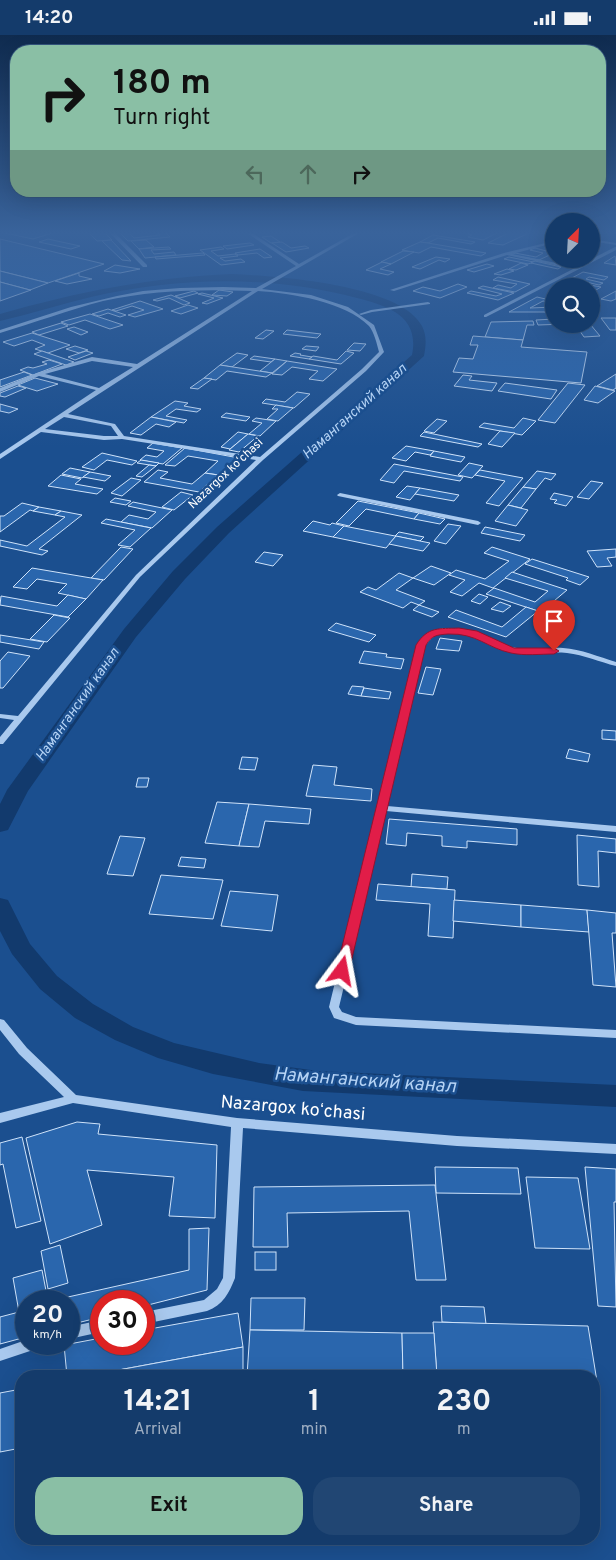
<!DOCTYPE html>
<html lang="en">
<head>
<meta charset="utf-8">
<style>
	body { margin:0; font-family:Overpass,sans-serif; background:#214673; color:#f1f3f6; height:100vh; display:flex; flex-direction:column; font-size:19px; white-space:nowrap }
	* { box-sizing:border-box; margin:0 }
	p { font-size:16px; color:#9dadc1 }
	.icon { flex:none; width:28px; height:28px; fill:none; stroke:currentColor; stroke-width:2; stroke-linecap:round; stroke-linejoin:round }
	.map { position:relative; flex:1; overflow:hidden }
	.drawer { position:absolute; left:15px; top:1335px; width:585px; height:175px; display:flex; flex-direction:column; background:#143b6b; border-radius:20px; box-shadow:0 5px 20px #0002,0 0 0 1px #33557e }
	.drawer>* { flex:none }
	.hud { position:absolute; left:10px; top:10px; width:596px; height:152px; border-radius:20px; box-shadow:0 5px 20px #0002,0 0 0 1px #33557e; background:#8abfa5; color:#111; overflow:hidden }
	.needle { width:32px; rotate:24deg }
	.tools { position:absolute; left:545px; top:178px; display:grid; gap:10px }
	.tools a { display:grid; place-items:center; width:55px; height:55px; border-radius:50%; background:#143b6b; box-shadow:0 5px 20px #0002,0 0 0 1px #33557e; font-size:25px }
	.speed { position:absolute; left:15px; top:1255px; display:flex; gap:10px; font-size:25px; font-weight:700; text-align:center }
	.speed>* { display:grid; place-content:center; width:65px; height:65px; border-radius:50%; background:#143b6b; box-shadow:0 5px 20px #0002,0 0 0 1px #33557e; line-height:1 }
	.speed small { font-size:12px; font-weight:400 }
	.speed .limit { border:8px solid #d22; background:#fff; color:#111 }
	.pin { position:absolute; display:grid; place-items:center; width:42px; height:42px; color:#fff; margin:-51px -21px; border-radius:50% 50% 50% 0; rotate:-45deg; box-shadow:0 0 5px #0007 }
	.pin .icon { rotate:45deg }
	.me { position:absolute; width:55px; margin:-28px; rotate:13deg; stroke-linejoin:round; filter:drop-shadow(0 0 4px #0008) }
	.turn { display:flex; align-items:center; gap:18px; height:105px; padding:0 20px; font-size:22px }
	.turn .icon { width:65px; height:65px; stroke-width:2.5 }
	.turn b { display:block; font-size:35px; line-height:42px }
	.lanes { display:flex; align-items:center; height:48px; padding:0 20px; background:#0003; justify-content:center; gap:25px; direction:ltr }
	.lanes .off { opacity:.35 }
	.eta { display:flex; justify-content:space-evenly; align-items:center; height:85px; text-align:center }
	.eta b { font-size:30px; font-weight:700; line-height:35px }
	.cta { display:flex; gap:10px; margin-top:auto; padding:10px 20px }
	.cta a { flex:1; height:58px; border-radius:20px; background:#8abfa5; color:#111; font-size:20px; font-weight:700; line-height:58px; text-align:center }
	.cta a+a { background:#214673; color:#f1f3f6 }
	.status { display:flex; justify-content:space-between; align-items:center; height:35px; padding:0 25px; background:#143b6b; direction:ltr }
	.status svg { height:14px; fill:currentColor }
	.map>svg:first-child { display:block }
</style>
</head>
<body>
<div class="status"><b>14:20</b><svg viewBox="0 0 49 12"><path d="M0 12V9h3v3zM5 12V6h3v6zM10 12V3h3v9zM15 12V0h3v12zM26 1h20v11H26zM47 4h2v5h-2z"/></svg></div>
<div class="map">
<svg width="616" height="1525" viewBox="0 0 616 1525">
	<rect width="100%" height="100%" fill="#1b4f8f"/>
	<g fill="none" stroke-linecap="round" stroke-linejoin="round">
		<g fill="#123a6d" fill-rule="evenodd">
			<path d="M232 239C275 241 400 249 422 291 427 301 426 310 424 321L229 498 185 544 136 602 28 756 8 795 0 797V769L7 755 124 594 173 536 217 492 412 320C420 281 388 271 357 263 270 240 180 242 91 262 61 269 31 279 0 286V279C77 257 152 242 232 239Z"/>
			<polygon points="0,863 8,865 30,909 57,941 93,969 133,992 174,1008 259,1028 318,1036 616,1050 616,1072 303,1056 213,1039 158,1023 115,1005 75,983 40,954 12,919 0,896"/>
		</g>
	</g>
	<g fill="#2a66ad" stroke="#cfe3fa">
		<polygon points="5,198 52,198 33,204"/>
		<polygon points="89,198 105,198 112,205 97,206"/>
		<polygon points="120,198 129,198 134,203 160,200 158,198 166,198 170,202 128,206"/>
		<polygon points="470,198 497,198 483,205 468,202 472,200 468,199"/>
		<polygon points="508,198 529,198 503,210 488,208"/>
		<polygon points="433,200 475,207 471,209 438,203 428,208 420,207"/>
		<polygon points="271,201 280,207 271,208 262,202"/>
		<polygon points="0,204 104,229 48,248 0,236"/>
		<polygon points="48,204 80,211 71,214 39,207"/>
		<polygon points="111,205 131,226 122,225 102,206"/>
		<polygon points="146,205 154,212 139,214 131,206"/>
		<polygon points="282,207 291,213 305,211 309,213 286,217 272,208"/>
		<polygon points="420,207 428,208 486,218 481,221 431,212 419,218 402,215"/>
		<polygon points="250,208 254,210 227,214 223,211"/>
		<polygon points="169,212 171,214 151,215 154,219 174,217 176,220 145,223 139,214"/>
		<polygon points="221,212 224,214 211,216 218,221 235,219 238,221 220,223 225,226 241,224 245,227 221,230 200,215"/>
		<polygon points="535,213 554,218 539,225 511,220 515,218 536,222 543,218 530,215"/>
		<polygon points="260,214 272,222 264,223 257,218 238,220 235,218"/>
		<polygon points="403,216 414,217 391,229 381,227"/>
		<polygon points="203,218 205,220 156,224 155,222"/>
		<polygon points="615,221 616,230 604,228"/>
		<polygon points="436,222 450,224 445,227 439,225 420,234 412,232"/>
		<polygon points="509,222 534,227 528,229 504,224"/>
		<polygon points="570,224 582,224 568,231 559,229"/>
		<polygon points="535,226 561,232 558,234 531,228"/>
		<polygon points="382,227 391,229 380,234 394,237 388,240 366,235"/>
		<polygon points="521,228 528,230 516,235 509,234"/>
		<polygon points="487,229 494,231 474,237 467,235"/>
		<polygon points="115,230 140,234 120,238 104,236"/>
		<polygon points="507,234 514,236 501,240 494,239"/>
		<polygon points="0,236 48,248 30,255 0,247"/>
		<polygon points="583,237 608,242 604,245 589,242 586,244 603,248 599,250 582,246 579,248 601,252 596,255 591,254 591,251 557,251"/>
		<polygon points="79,238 79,241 92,244 67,249 55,246"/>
		<polygon points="498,242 530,249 515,257 493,253 498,250 511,253 517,249 493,245"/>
		<polygon points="0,247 30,255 31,255 0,266"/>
		<polygon points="458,249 467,252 440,263 413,256 423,252 440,256"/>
		<polygon points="483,251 514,258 498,265 467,258 471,256 496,261 502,259 478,253"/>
		<polygon points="219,255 233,257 227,261 212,260"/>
		<polygon points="194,256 198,258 180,263 175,261"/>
		<polygon points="616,256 616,264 611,266 601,264"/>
		<polygon points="202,258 223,263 207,269 202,268 214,263 198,259"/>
		<polygon points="171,260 190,268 184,270 169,263 157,266 153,265"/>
		<polygon points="537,262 554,266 554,268 543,266 530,273 554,272 554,275 550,277 509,277"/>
		<polygon points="140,266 163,274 135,282 128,280 144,275 132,271 116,276 112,275"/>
		<polygon points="188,270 198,273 181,279 171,276"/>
		<polygon points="108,274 126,280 120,282 108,278 99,281 92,279"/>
		<polygon points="90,279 123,290 110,294 85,285 69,290 61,287"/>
		<polygon points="601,283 616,283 616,295 610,295"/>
		<polygon points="554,284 554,289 566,289 538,290 536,285"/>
		<polygon points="533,286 534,290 527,290 523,305 485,302 491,287"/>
		<polygon points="61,288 68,291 39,300 32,297"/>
		<polygon points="575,289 590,289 600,301 584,302"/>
		<polygon points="74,292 88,297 81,300 67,294"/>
		<polygon points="266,295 274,296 263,304 255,303"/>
		<polygon points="287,295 321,299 317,303 283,299"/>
		<polygon points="32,298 70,310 48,318 35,314 45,310 32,305 14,311 3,307"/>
		<polygon points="473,301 523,305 521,312 587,317 581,348 453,337 459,323 473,324 478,310 470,310"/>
		<polygon points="354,308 366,309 360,316 347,315"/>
		<polygon points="75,311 88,315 79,318 66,314"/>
		<polygon points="306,311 319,312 316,316 302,314"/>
		<polygon points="42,316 74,327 66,330 34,319"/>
		<polygon points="86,316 93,318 75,325 68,322"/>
		<polygon points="346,316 354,318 341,329 309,324 313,321 337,325"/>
		<polygon points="237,318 248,320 232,332 220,330"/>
		<polygon points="295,318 301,319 300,320 312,322 309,324 290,321"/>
		<polygon points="254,321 275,324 271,327 250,324"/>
		<polygon points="275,324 287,326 272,338 260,336"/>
		<polygon points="49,325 62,329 33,340 20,335 28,332 33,333 47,329 42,327"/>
		<polygon points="287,326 337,334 323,346 309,344 318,336 292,332 282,340 272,339"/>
		<polygon points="220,330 272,338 266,342 227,336 216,345 204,343"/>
		<polygon points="24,337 32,340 0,352 0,345"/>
		<polygon points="616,339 616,353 613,355 597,351"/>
		<polygon points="463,340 472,341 469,345 497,348 492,356 454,351"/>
		<polygon points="35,343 58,349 37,356 18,350"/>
		<polygon points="204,343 212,344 198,354 190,353"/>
		<polygon points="505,348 557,355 551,364 498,356"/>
		<polygon points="568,348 585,350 555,388 538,385"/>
		<polygon points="18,351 26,353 5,362 0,361 0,358"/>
		<polygon points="595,351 615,356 598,368 584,365"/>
		<polygon points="297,357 310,359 294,373 262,368 266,364 285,367"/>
		<polygon points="175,366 188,368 184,371 201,374 197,377 176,374 166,381 187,385 184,388 151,382"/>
		<polygon points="0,369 18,374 9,378 0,376"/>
		<polygon points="276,370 293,373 278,386 267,384 278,374 272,374"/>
		<polygon points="226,378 250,382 246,386 221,382"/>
		<polygon points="151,382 176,387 169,392 156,389 141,400 130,398"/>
		<polygon points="256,383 276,386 260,401 249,399 262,388 252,386"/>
		<polygon points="523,383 536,386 522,400 479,392 484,388 514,393"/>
		<polygon points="437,384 447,386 434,398 424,396"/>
		<polygon points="500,396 515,398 502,412 488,409"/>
		<polygon points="238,397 248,399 230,414 221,412"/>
		<polygon points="424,397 482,409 478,412 420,401"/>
		<polygon points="248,399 258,401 239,417 229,415"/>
		<polygon points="153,408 182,413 163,429 140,425 146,420 157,422 164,416 147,413"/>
		<polygon points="406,411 434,416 430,420 415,417 406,426 392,423"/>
		<polygon points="185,413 239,423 219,440 205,438 218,426 188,421 175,431 165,430"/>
		<polygon points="434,416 465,422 461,427 430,421"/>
		<polygon points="102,418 137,426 132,430 107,425 94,435 82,432"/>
		<polygon points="141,425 159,428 156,431 137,428"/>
		<polygon points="469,428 483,431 472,443 458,440"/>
		<polygon points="394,429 463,442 460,446 404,436 394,448 380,445"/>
		<polygon points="149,430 156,431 142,442 136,441"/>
		<polygon points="70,433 90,437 82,443 62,439"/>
		<polygon points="158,435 168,437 160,443 192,449 205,438 218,440 199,457 144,447"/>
		<polygon points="480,435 523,443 499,471 486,468 505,446 475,440"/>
		<polygon points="537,436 556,439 551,445 545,443 536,454 523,452"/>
		<polygon points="90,437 111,441 105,446 83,442"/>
		<polygon points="61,440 81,444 75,449 103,454 97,459 48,451"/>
		<polygon points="131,443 141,445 122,461 111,458"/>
		<polygon points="591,446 603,448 589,464 577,462"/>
		<polygon points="407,451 420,453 410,465 396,462"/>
		<polygon points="523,452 536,454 521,473 508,470"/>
		<polygon points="420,453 459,460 454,466 415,459"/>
		<polygon points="181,457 193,460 174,475 162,472"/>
		<polygon points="554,458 573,462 566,471 554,468 557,465 550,464"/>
		<polygon points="115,463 131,466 126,470 110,467"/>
		<polygon points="358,466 419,478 414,484 366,474 349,491 336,488"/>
		<polygon points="133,467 172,475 152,493 121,487 129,480 148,484 156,477 128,471"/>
		<polygon points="22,468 39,472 33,476 30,475 0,497 0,481 4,481"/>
		<polygon points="508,470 528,475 516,491 495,486"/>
		<polygon points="39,472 61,476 55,480 33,476"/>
		<polygon points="61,476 82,480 39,514 48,516 42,520 0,511 0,505 27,511 65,482 55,480"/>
		<polygon points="419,478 445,484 440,489 414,484"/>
		<polygon points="106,484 151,493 130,512 118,510 135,495 101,488"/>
		<polygon points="313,486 330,490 332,488 344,491 333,502 303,496"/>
		<polygon points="448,489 461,491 446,509 434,506"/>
		<polygon points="344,491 395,501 396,501 386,513 333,502"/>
		<polygon points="485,492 525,500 520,506 481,498"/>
		<polygon points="399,497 424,502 420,506 395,501"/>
		<polygon points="396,501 420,506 430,508 423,516 389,509"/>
		<polygon points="121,512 133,514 104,545 91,543"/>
		<polygon points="492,512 530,524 493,553 479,548 462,561 450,557 465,545 449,540 456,535 485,544 509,526 484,518"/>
		<polygon points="616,514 616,522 607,523 612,531 597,532 587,516"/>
		<polygon points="264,517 283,520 273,531 255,527"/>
		<polygon points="532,524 589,542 580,550 566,545 568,543 525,529"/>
		<polygon points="431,531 451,538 434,550 413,543"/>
		<polygon points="32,533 103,545 86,564 58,558 67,549 37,544 27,554 13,552"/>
		<polygon points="512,537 567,555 541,577 486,559 494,553 535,567 548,556 505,543"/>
		<polygon points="399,538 413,543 396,555 425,566 419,570 411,567 403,573 360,557 368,552 376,555"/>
		<polygon points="479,559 488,562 480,569 471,566"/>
		<polygon points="68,560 86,564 68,582 0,570 1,561 57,571"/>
		<polygon points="500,567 511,571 503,577 491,574"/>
		<polygon points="419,570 439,577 432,582 413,575"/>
		<polygon points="526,572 538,576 506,602 448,582 456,575 502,592"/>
		<polygon points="54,580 70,583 47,607 30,604"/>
		<polygon points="336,588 376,600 369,607 328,595"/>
		<polygon points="0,600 44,607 39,614 0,607"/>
		<polygon points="440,603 462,606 459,616 436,614"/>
		<polygon points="364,616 387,619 386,622 404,624 401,634 359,628"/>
		<polygon points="8,617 30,621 3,653 0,653 0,626"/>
		<polygon points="426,632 441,634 433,660 418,658"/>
		<polygon points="352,651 364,652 361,661 348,659"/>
		<polygon points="364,653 391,657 389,664 361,661"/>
		<polygon points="602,695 616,696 616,705 602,704"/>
		<polygon points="569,714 590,719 588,727 566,723"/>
		<polygon points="242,722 258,723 255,735 239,734"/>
		<polygon points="313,730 337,732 334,750 372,754 371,766 306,761"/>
		<polygon points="138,743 149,743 147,752 136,752"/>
		<polygon points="217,767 249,769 239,811 205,808"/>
		<polygon points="249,769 311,774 309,789 265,786 259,812 239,811"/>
		<polygon points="389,784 517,794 517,810 467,806 467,813 442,811 442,801 407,798 406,811 386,809"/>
		<polygon points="577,800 616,804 616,818 598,816 599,852 578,850"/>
		<polygon points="120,801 145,803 133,841 107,839"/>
		<polygon points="181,822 206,824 204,833 178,831"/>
		<polygon points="412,839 448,842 447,854 411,852"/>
		<polygon points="161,840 223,845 213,884 149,879"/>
		<polygon points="378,849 455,855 453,903 428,901 430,869 376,865"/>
		<polygon points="230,856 278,860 272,896 221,891"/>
		<polygon points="454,865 521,870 521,892 453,886"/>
		<polygon points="521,870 587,875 589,897 521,892"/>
		<polygon points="587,875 616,878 616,898 612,898 616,952 593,950"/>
		<polygon points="77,1087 100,1089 98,1099 217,1110 215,1183 169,1181 174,1142 87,1135 102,1190 50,1209 26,1103"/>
		<polygon points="22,1102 41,1186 16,1193 3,1129 0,1130 0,1108"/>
		<polygon points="435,1132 518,1133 521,1159 436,1158"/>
		<polygon points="585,1132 616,1134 616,1167 614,1167 616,1272 598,1271"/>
		<polygon points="526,1142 578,1143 590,1214 535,1213"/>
		<polygon points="435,1150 446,1245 416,1245 409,1176 287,1178 288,1212 253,1212 254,1152"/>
		<polygon points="209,1193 207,1255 144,1271 144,1266 101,1266 101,1282 69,1290 69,1266 50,1266 189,1235 189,1194"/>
		<polygon points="60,1210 68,1248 48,1254 41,1216"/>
		<rect x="255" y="1217" width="21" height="18"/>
		<polygon points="42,1235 48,1266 26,1266 26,1302 0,1309 0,1282 19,1277 13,1243"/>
		<polygon points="251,1263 305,1263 304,1295 250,1295"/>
		<polygon points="441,1271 484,1272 486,1289 442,1287"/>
		<polygon points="238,1278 243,1312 86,1341 67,1341 64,1310 101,1303 101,1309 144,1309 144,1295"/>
		<polygon points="433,1287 588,1291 600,1365 594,1365 594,1341 437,1341"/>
		<polygon points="250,1295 402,1298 403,1341 247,1341"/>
		<polygon points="402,1298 434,1298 437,1341 403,1341"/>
		<polygon points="243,1312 243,1341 86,1341"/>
		<polygon points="21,1354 21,1413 0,1417 0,1358"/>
	</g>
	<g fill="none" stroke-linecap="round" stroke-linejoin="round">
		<g fill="#a9c9ee" fill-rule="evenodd">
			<polygon points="110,198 115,198 147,230 147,232 143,232"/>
			<path d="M247 198H252L299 229 354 198H359L262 254 311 260 348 272 374 290 384 317 366 336 263 425 140 542 3 709H0V702L14 685 0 683V679L18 681 136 540 256 425 122 404 104 405 41 397 0 424V419L96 355 39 341 0 357V353L37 338 92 322 137 329 252 256C203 254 152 255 103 266 68 275 34 288 0 298V295L71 272 117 261 143 256 180 253 223 252 256 253 296 231ZM258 256C291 258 346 267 369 291 374 297 377 309 379 317L362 334 260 422 124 401 115 389 68 379ZM92 326 133 332 99 353 45 339ZM64 382 111 391 118 401H104L45 394Z"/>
			<polygon points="591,204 616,208 616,210 591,206"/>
			<polygon points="554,206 554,208 512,219 576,232 615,212 616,212 616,215 486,282 484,282 484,280 573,234 507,220 394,256 390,255 504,218"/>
			<polygon points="428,267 430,268 430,269 372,277 361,280 359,279 371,275"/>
			<polygon points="340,458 478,486 481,488 478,490 338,461 337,460"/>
			<path d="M442 593C471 593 490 609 517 613 532 616 548 612 563 613 581 614 599 622 616 627V631C600 627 584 620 567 618 545 616 524 622 502 614 484 608 463 593 443 597 435 599 430 605 425 611L387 771 616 791V797L386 776 339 972 342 977 356 982 616 995V1003L356 990 334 983 329 972 417 610 428 598Z"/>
			<path d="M0 984 4 985 27 1013 76 1060 237 1083 457 1101 616 1109V1119L457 1111 243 1093 235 1243C229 1258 223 1270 207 1276L144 1289V1277L204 1265 217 1254 223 1243 231 1092 73 1068 0 1088V1078L64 1062 19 1019 0 995Z"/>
			<polygon points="101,1285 101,1297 69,1304 69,1292"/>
			<polygon points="26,1305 26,1309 41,1309 39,1313 0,1326 0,1314"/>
		</g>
	</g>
	<linearGradient id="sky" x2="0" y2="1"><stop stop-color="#0f2b4f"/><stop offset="0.48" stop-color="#39639b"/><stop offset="1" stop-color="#39639b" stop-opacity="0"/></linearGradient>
	<rect width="616" height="412" fill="url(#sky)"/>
	<path fill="#e11d48" stroke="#92132f" d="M459 593 477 596 514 613H554L559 616 554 619C541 619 524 621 511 618 487 613 477 598 448 599 437 600 432 600 426 610L349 936 342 941 338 939 336 936 416 610C428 591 439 594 459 593Z"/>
	<g text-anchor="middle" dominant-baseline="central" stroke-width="5" stroke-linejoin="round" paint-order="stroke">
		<g font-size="12" fill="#fff" stroke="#1b4f8f">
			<text transform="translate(226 439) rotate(-43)">Nazargox koʻchasi</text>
		</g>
		<g font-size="14" font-style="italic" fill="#b5d3f5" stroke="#1b4f8f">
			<text transform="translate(355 377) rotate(-42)">Наманганский канал</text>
			<text transform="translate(78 670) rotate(-55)">Наманганский канал</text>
		</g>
		<g font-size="18" fill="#fff" stroke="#1b4f8f">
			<text transform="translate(293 1074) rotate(5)">Nazargox koʻchasi</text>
		</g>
		<g font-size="19" font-style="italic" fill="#b5d3f5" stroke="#1b4f8f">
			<text transform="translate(365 1046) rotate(4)">Наманганский канал</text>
		</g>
	</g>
</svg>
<div class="tools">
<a><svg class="needle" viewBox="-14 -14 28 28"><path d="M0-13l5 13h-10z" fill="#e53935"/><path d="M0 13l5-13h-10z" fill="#9dadc1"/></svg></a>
<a><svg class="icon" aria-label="search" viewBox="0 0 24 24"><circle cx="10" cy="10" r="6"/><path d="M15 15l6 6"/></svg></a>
</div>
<div class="speed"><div>20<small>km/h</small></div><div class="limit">30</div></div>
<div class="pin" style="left:554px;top:616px;background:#d93025"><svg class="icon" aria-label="arrive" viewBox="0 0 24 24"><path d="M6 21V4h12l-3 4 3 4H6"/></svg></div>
<svg class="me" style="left:342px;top:936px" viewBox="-20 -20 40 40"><path d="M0-17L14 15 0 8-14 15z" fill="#e11d48" stroke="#fff" stroke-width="4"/></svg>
<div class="hud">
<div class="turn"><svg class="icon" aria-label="right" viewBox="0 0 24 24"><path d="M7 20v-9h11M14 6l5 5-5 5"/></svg><div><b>180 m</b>Turn right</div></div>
<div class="lanes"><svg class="icon off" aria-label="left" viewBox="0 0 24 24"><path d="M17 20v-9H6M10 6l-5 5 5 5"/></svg><svg class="icon off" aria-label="ahead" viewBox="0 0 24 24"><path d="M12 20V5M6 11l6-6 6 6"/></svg><svg class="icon" aria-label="right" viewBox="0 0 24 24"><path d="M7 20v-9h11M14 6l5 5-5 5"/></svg></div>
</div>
<section class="drawer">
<div class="eta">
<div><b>14:21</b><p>Arrival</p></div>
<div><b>1</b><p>min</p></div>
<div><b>230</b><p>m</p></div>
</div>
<div class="cta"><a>Exit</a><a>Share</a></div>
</section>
</div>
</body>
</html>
